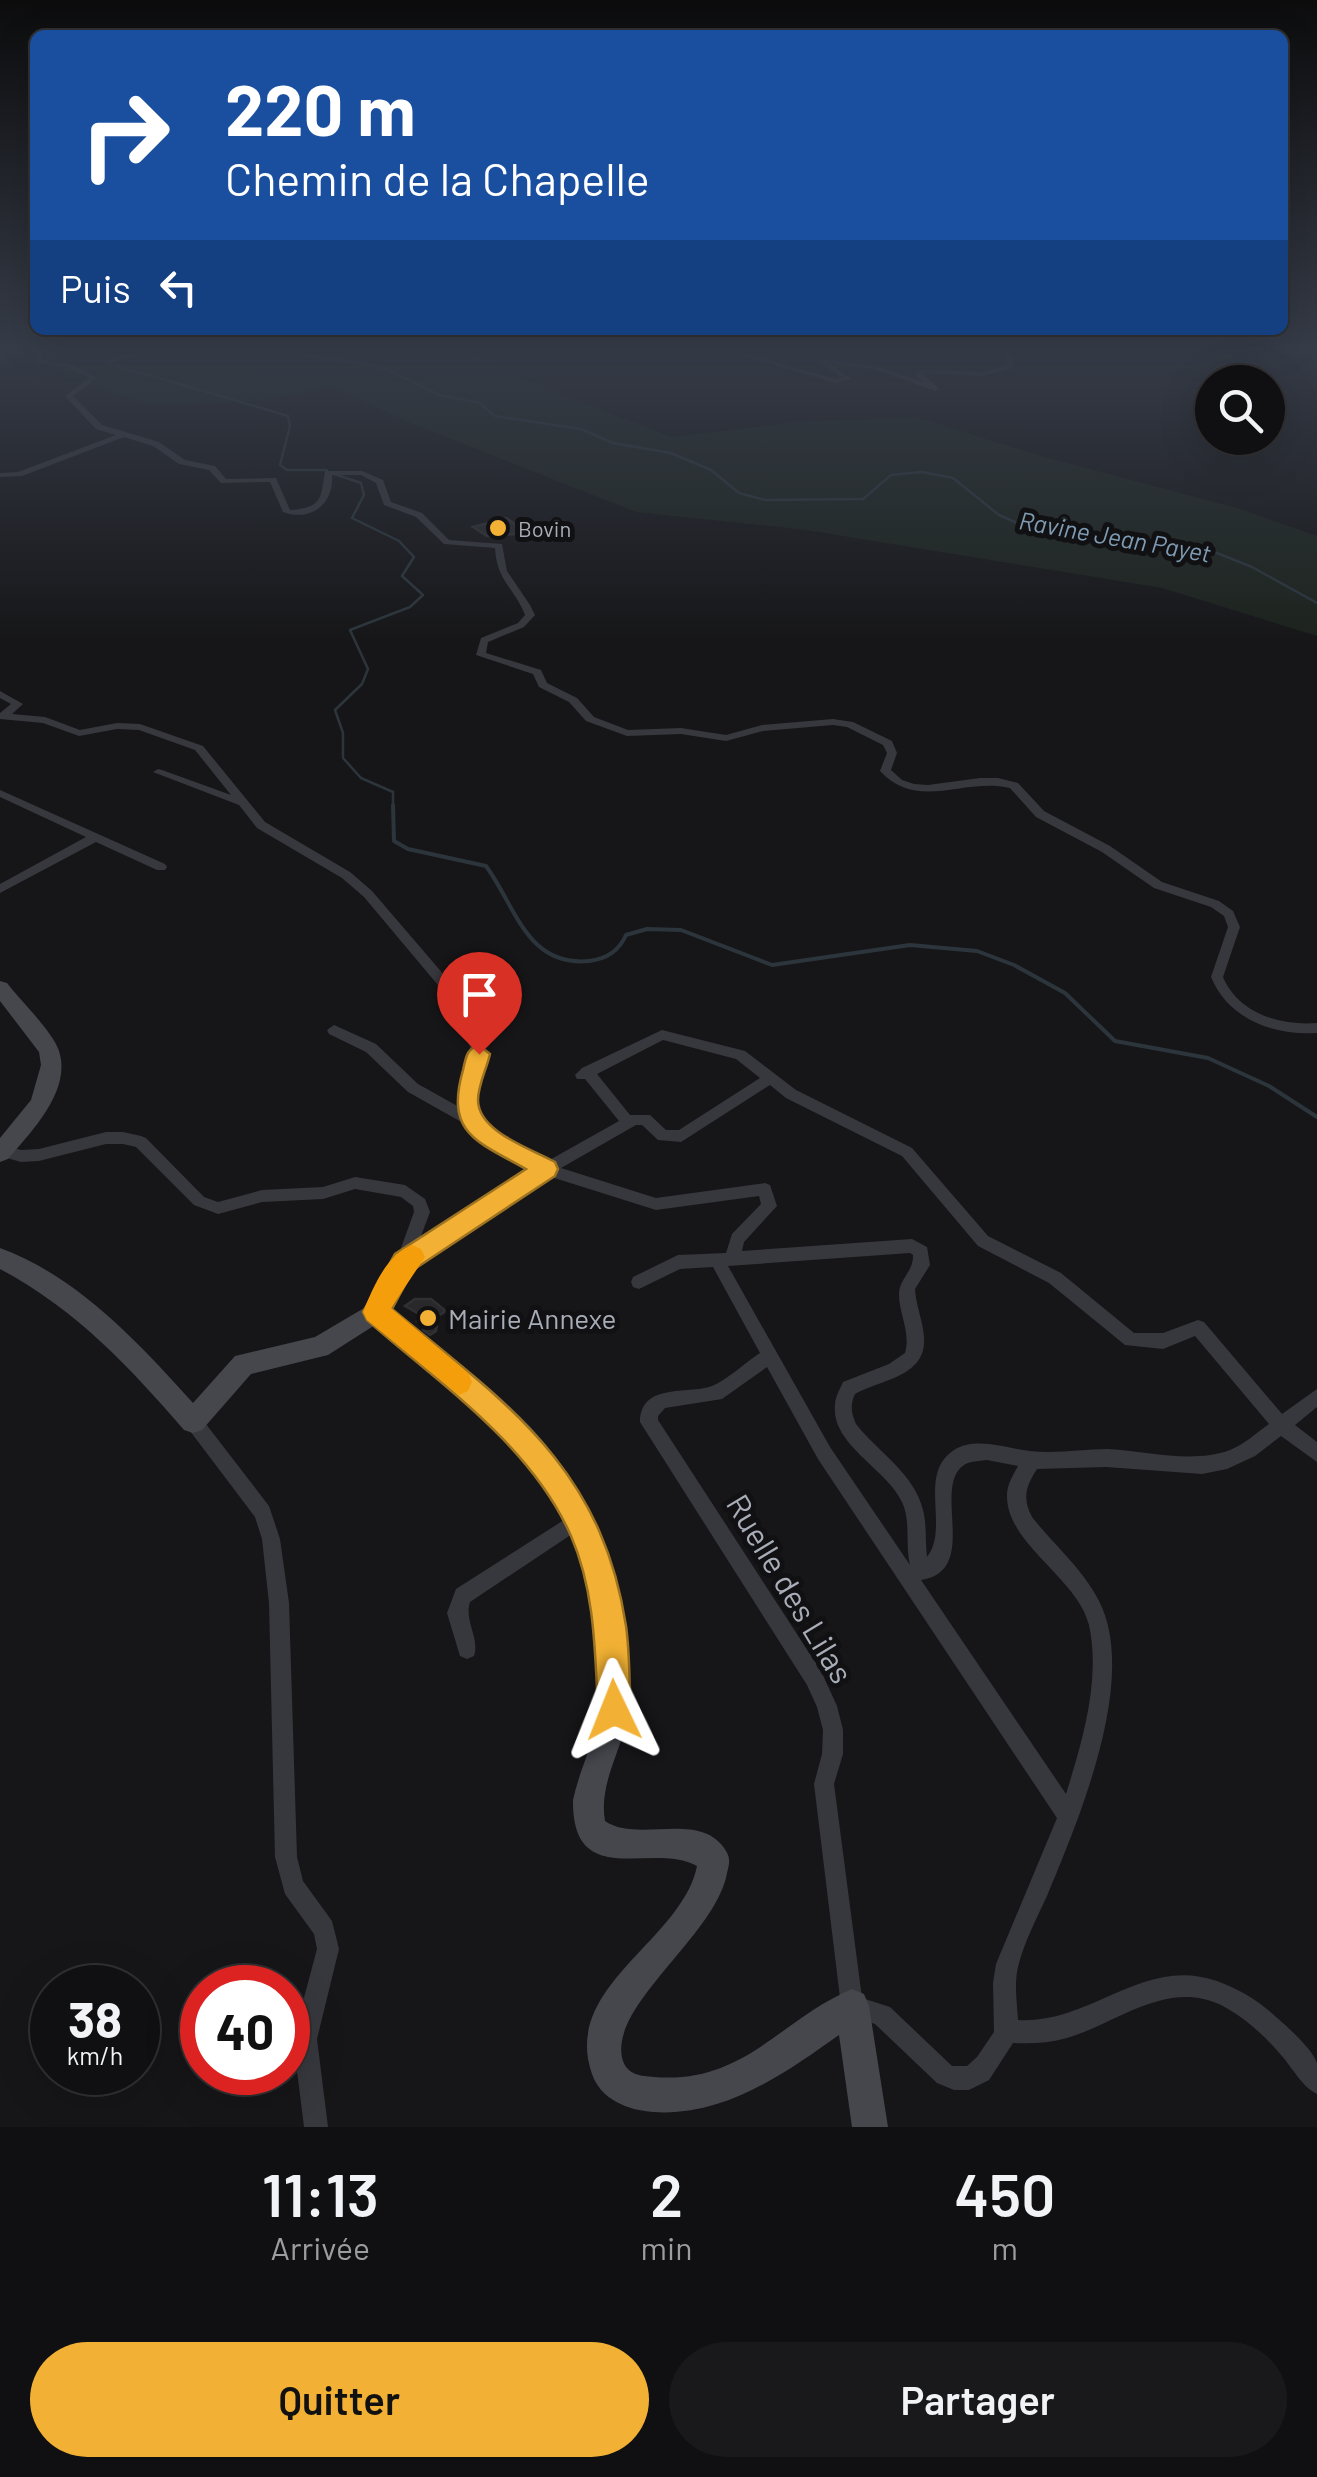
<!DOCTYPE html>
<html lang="fr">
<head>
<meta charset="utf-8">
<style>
	body { margin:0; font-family:Barlow,sans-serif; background:#19191b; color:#f1f3f6; height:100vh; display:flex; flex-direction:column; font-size:38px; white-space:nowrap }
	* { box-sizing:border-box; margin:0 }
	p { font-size:32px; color:#9c9d9f }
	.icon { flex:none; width:55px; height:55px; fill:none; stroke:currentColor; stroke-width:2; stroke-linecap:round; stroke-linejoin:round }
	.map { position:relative; height:2127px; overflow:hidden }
	.details { display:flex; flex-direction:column; background:#101012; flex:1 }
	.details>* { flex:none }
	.top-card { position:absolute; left:30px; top:30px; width:1258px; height:305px; border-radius:15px; box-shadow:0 10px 40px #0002,0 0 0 2px #303032; background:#1a4fa0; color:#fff; overflow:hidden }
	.tools { position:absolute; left:1195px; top:365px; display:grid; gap:20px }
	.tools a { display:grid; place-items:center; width:90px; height:90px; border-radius:50%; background:#101012; box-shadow:0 10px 40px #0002,0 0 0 2px #303032; font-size:50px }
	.speed { position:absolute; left:30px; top:1965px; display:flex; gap:20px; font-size:50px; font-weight:700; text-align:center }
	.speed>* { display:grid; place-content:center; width:130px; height:130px; border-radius:50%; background:#101012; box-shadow:0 10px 40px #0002,0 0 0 2px #303032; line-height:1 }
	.speed small { font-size:25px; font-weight:400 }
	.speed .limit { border:15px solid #d22; background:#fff; color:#111 }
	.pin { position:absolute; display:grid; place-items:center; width:85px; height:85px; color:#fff; margin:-102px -42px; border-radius:50% 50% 50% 0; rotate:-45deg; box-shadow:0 0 10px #0007 }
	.pin .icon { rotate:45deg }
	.me { position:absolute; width:110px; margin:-55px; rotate:358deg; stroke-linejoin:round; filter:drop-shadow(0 0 8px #0008) }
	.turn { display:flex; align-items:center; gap:35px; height:210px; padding:0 30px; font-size:45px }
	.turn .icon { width:130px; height:130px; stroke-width:2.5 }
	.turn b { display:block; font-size:70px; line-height:85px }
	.then { display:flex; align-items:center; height:95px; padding:0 30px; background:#0003; gap:20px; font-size:38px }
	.eta { display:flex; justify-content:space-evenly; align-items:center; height:170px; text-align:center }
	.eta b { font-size:60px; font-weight:600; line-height:70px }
	.primary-button { display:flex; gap:20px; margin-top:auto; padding:20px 30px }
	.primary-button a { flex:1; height:115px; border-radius:60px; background:#f2b134; color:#111; font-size:40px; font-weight:600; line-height:115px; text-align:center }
	.primary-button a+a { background:#19191b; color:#f1f3f6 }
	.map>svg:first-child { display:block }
</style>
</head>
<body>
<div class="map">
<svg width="1317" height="2127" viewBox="0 0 1317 2127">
	<rect width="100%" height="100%" fill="#161618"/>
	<polygon fill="#1c231d" points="40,347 459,347 529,382 671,437 797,422 916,417 1044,457 1237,508 1317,536 1317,636 1162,588 806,530 636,512 408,422 332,387 262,401 147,405 59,373"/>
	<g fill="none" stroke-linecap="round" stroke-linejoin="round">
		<g stroke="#2c353c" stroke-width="2.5">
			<polyline points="72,347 122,347"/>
			<path d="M156 347 105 363C165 379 227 398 288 416L290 426 280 465 287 470H327"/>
			<polyline points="292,347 310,356 382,367 439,395 480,403 495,416 581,429 613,443 671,453 711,470 739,493 765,500 863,499 891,475 922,472 953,478 999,515 1026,527 1158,539 1207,549 1252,567 1317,603"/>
			<polyline points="331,473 361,483 364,495 352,518 399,541 414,557 402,576 423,595 410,607 350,630 368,669 362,684 335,710 343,733 343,758 361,778 393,792 393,807"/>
		</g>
		<path stroke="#2c353c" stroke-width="4" d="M393 805 394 841 408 849 486 866C516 907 527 967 589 961 607 959 619 951 626 935L647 929 681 930 772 965 910 945 977 951 1014 965 1065 993 1115 1041 1208 1058 1269 1086 1317 1117"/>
	</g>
	<g fill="#29292c" stroke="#303034" stroke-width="2.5">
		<polygon points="506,518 521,528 517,534 487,536 473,527"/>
		<polygon points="415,1299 431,1299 446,1311 438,1316 436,1331 430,1335 423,1330 424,1321 417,1321 419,1314 405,1306"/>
	</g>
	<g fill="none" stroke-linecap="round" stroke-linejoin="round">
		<g fill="#37383d" fill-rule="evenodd">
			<path d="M31 347H37L43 360 74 365 96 377V379L73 396 102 425 159 442 185 460 215 466 226 479 276 478 290 510C322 508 321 498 325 471H362L383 480 391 502 422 513 449 540 502 544 507 571 530 605 535 615 524 627 488 642 486 653 541 670 547 683 577 698 594 717 628 730 681 728 726 735 762 725 833 719 853 722 892 741 897 753 891 770 902 780 914 784 928 785 980 778H998L1018 783 1044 811 1110 846 1162 882 1219 901 1233 911 1240 927 1223 977C1238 1013 1280 1026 1317 1023V1033C1274 1036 1228 1019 1211 977L1228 927 1224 916 1211 907 1154 888 1102 852 1036 817 1010 788C963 777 918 812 880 771L887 753 883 745 847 727 833 725 763 731 726 741 681 734 627 736 586 721 569 702 539 687 533 674 476 655 481 638 518 623 525 615C514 587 497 582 495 548L444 544 416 517 384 505 376 483 361 475H332C334 505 310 522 283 512L270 482 221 483 209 470 179 464 153 446 124 437 22 476 0 477V473L18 472 116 435 96 429 65 396 89 378 70 368 38 363Z"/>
			<polygon points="714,347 723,347 835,379 842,378 819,362 819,360 875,365 923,382 915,375 919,370 983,372 1008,365 1001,350 1004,348 1044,351 1056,347 1065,347 1044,355 1009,352 1014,367 983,376 923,373 939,389 935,391 874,369 830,364 852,379 835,383"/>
			<path d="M0 691 23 704 12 714 45 717 80 730 117 723 140 724 203 746 265 822 350 872 372 891 469 1004 486 1054 474 1099 477 1118 493 1133 546 1162 619 1121 585 1079H577L575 1075 582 1068 662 1030 745 1051 796 1090 912 1148 988 1236 1061 1273 1134 1333H1163L1198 1320 1204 1322 1282 1414 1317 1389V1407L1295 1425 1317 1442V1462L1281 1436 1255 1456 1227 1469 1202 1474 1106 1467 1037 1469C1026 1486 1022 1498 1032 1517 1054 1545 1083 1569 1099 1601 1139 1679 1078 1821 1047 1896 1037 1918 1024 1942 1018 1967 1014 1984 1017 2002 1018 2020 1092 2024 1143 1955 1217 1981 1239 1989 1259 2001 1276 2017 1287 2026 1313 2050 1317 2063 1317 2071 1317 2085 1317 2094 1302 2087 1292 2067 1281 2055 1264 2035 1244 2017 1221 2005 1167 1979 1117 2023 1067 2038 1049 2043 1031 2044 1013 2043L989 2080 969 2090H954L937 2083 875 2024 844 2014 841 2006 814 1784 822 1754 823 1730 817 1707 807 1685 640 1422C641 1382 687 1395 712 1386 727 1380 746 1362 760 1353L713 1267 680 1269 639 1289 633 1287 631 1282 633 1277 678 1255 726 1253 732 1234 761 1204 759 1196 656 1210 548 1176 410 1267 382 1317 376 1319 370 1317 368 1312 397 1259 414 1212 413 1206 401 1197 355 1189 323 1199 262 1202 218 1214 194 1205 136 1147 123 1144H106L39 1161 21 1162 0 1156V1146L2 1145 21 1150 39 1149 106 1132H123L141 1136 146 1138 204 1197 218 1202 262 1190 323 1187 355 1177 405 1185 425 1199 430 1212 418 1244 534 1169 483 1141 465 1124 408 1092 366 1052 329 1034 327 1030 334 1025 376 1044 418 1084 461 1108 460 1099 472 1054 458 1009 364 897 342 878 257 828 239 805 153 772 158 769 162 770 231 795 195 750 139 730 117 729 79 736 43 723 0 719V713L11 704 0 698ZM663 1040 736 1059 760 1078 679 1130H666L650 1115H630L597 1074ZM770 1085 786 1098 902 1156 978 1246 1049 1283 1125 1345 1163 1349 1195 1336 1269 1424C1256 1433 1245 1444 1230 1450 1193 1464 1147 1451 1108 1449 1082 1449 1056 1454 1030 1451 1008 1449 976 1436 954 1450 917 1474 950 1528 927 1557 925 1542 927 1525 923 1510 914 1473 878 1452 856 1424 851 1413 850 1405 855 1394 881 1379 927 1377 924 1337 923 1321 916 1306 915 1289L930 1265 927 1247 912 1239 742 1251 744 1242 777 1206 770 1185 765 1183 656 1198 561 1168 636 1125H642L658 1140 681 1142ZM910 1253 913 1255C914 1271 899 1279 899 1294 899 1315 911 1332 905 1353L889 1364 843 1382C840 1389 835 1397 835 1405 831 1445 887 1469 902 1502 911 1521 905 1544 910 1565L830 1447 728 1266ZM767 1367 818 1459 1057 1818 996 1964 993 1983 994 2032 977 2057 967 2066H952L890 2007 862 1998 834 1784 843 1754V1730L837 1706 821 1671 658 1420V1416L665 1408 722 1399ZM987 1460 1018 1466C1013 1475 1007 1485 1007 1495 1006 1544 1077 1577 1089 1625 1101 1680 1082 1742 1066 1794L921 1580C981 1571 931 1487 964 1465 969 1461 980 1461 987 1460Z"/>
			<polygon points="0,790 165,864 167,867 165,870 157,870 96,842 0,893 0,884 86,837 0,797"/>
			<polygon points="193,1413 199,1415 269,1506 280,1539 289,1603 297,1857 303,1881 332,1921 339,1949 317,2039 328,2127 304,2127 293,2039 317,1949 314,1934 285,1894 275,1857 269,1603 262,1539 255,1517 187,1427 184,1421 187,1415"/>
			<path d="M578 1511 584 1514 587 1520 584 1526 470 1602C464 1621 480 1638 474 1656L467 1659 460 1656 447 1613 456 1589Z"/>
		</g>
		<g fill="#45474d" fill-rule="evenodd">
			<path d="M0 981 7 983C20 1000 53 1032 59 1051 72 1091 31 1132 8 1159L0 1162V1138L31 1100 41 1065 39 1052 0 1001Z"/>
			<path d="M0 1248C77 1276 139 1343 193 1403L235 1356 315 1337 376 1301 384 1304C441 1350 505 1393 551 1451 601 1513 630 1599 630 1679 630 1694 630 1709 626 1724 618 1756 599 1787 605 1821 638 1844 701 1809 726 1851 731 1859 729 1865 727 1873 716 1936 606 2007 623 2061 628 2075 641 2076 654 2077 745 2084 779 2020 852 1989L864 1994 869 2006 888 2127H852L839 2035C784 2074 724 2117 653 2112 628 2110 601 2100 592 2074 561 1986 682 1941 697 1866 653 1841 572 1892 573 1800 580 1767 597 1737 600 1705 604 1670 600 1632 592 1599 560 1464 475 1409 375 1325L328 1355 251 1374 202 1430 193 1433 184 1430C130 1367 74 1308 0 1269Z"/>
		</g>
	</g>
	<linearGradient id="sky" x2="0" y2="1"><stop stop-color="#0c0c0d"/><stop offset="0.54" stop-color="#363c48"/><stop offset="1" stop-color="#363c48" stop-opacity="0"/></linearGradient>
	<rect width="1317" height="644" fill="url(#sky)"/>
	<path fill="#f2b134" stroke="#9d7322" stroke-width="2.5" d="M479 1045 490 1054C487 1068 478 1085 478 1100 478 1132 532 1149 555 1162L558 1169 555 1176 413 1270 392 1309C507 1404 602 1467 626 1626 630 1654 629 1683 631 1710L626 1722 614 1727 603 1722 598 1710C595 1652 595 1591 571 1536 531 1445 440 1384 367 1320L363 1312 395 1254 526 1169C476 1141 445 1133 463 1070 466 1058 466 1049 479 1045Z"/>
	<path fill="#f59e0b" d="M412 1245 421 1249 425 1257 391 1308 468 1373 472 1382 468 1391 459 1395 367 1320 363 1312C373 1288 386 1255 412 1245Z"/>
	<g fill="#f2b134" stroke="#111113" stroke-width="4">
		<circle cx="498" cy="528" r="10"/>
		<circle cx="428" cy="1318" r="10"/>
	</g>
	<g text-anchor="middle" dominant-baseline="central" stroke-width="10" stroke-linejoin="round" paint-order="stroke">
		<g font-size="22" fill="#a8adb8" stroke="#111113" text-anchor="start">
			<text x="518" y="528">Bovin</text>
		</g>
		<g font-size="25" font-style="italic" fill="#7f9bb3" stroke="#111113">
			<text transform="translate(1115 536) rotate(10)">Ravine Jean Payet</text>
		</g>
		<g font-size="28" fill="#a8adb8" stroke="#111113" text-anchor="start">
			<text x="448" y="1318">Mairie Annexe</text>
		</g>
		<g font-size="32" fill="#a8adb8" stroke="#111113">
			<text transform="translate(791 1588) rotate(59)">Ruelle des Lilas</text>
		</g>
	</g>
</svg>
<div class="tools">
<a><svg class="icon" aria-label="search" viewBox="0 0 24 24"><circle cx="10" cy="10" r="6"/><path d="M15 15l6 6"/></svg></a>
</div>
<div class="speed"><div>38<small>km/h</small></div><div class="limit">40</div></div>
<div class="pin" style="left:479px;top:1054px;background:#d93025"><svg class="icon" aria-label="arrive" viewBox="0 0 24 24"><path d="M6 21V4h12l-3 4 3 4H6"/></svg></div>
<svg class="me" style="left:614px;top:1710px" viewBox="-20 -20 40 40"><path d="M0-17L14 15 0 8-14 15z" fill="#f2b134" stroke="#fff" stroke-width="4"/></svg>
<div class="top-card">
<div class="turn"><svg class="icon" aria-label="right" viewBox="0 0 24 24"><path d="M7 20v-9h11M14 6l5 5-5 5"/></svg><div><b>220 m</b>Chemin de la Chapelle</div></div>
<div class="then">Puis<svg class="icon" aria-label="left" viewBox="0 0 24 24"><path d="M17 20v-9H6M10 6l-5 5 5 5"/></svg></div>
</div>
</div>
<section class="details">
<div class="eta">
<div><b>11:13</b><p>Arrivée</p></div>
<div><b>2</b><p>min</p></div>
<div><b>450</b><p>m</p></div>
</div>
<div class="primary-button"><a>Quitter</a><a>Partager</a></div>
</section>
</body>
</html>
